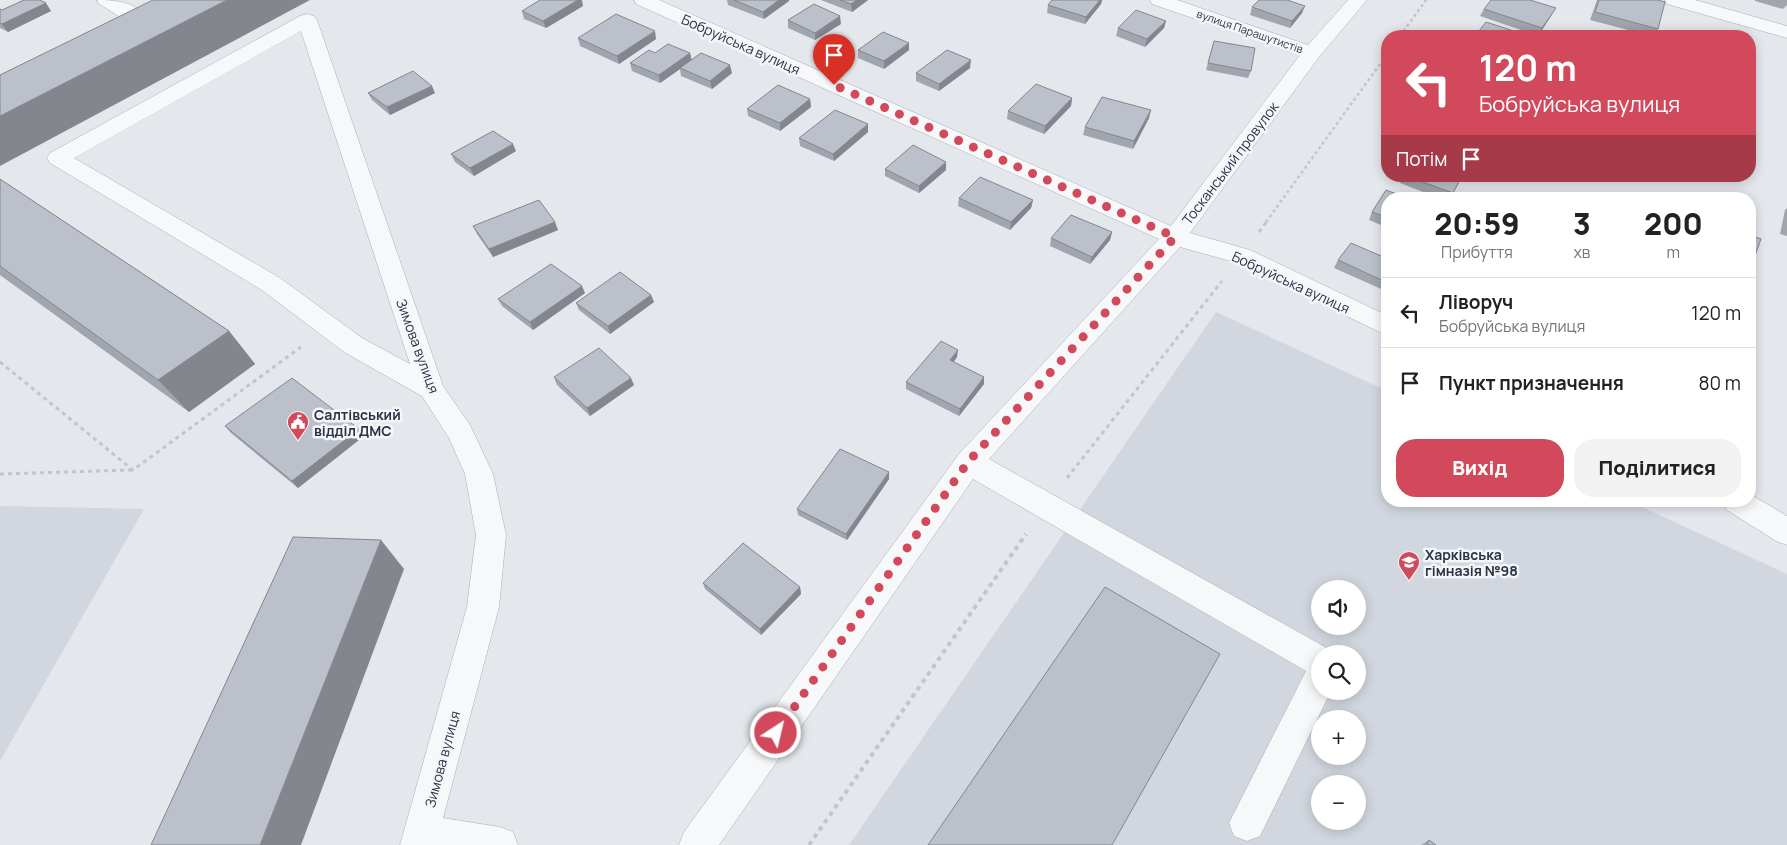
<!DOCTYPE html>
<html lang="uk">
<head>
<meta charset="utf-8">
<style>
	body { margin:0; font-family:Manrope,sans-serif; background:#f2f2f2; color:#222; height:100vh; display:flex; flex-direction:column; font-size:19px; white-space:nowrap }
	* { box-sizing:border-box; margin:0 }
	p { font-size:16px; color:#767676 }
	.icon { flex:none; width:28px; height:28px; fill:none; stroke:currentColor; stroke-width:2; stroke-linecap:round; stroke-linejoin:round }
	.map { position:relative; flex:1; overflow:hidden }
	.side { position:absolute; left:1381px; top:192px; width:375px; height:315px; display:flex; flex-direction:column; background:#fff; border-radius:20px; box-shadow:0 2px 12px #0003 }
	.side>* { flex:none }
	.top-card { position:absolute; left:1381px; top:30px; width:375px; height:152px; border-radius:20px; box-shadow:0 2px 12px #0003; background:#d1495b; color:#fff; overflow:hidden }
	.buttons { position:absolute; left:1311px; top:580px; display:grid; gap:10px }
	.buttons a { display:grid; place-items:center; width:55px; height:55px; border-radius:50%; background:#fff; box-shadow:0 2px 12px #0003; font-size:25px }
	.pin { position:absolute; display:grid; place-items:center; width:42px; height:42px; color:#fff; margin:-51px -21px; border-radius:50% 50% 50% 0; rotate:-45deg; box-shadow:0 0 5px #0007 }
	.pin .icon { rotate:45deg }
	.me { position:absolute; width:55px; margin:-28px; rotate:35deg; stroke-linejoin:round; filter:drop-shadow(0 0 4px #0008) }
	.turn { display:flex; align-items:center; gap:18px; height:105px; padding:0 15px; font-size:22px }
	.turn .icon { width:65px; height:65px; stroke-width:2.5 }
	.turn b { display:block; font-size:35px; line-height:42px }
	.then { display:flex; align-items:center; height:48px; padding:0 15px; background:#0003; gap:10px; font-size:19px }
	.eta { display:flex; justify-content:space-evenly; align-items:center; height:85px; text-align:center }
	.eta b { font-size:30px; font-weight:800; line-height:35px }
	.button { display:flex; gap:10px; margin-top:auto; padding:10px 15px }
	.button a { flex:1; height:58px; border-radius:20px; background:#d1495b; color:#fff; font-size:20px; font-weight:800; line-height:58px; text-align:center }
	.button a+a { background:#f2f2f2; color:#222 }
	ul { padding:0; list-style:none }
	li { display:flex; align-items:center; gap:15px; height:70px; padding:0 15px; border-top:1px solid #e0e0e0 }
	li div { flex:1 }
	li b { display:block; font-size:19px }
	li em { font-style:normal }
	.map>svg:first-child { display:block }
</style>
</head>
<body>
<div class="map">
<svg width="1787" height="845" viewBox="0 0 1787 845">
	<rect width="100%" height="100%" fill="#e4e7ec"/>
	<g fill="#d2d6de" fill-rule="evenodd">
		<path d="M1216 312 1387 391 1388 501H1629L1787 574V845H849ZM1320 589H1358V626H1320ZM1320 654H1358V691H1320ZM1320 719H1358V756H1320ZM1320 784H1358V821H1320Z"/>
		<polygon points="0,506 144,509 0,761"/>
	</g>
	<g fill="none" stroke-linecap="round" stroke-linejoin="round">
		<g stroke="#a9aeb7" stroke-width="1">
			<g id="minor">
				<path d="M97 0C114 0 135 1 145 17L143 21C128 25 112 11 99 4Z"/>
				<polygon points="634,0 659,0 1171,226 1300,55 1152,4 1150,0 1177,0 1308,45 1348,0 1367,0 1319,57 1190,233 1250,250 1388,316 1388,336 1234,262 1180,247 989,459 1332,651 1333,654 1320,654 1320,691 1331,691 1260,836 1247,841 1234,836 1229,823 1306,671 973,479 719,845 679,845 684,832 959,454 1159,239 636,4"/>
				<polygon points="1665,0 1695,0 1787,26 1787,38 1667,4"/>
				<path d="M307 14 314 16 317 20 443 386 470 425 493 474 506 535 499 607 443 818 500 827 513 832 518 845H400L467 607 476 535 465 474 449 438 422 396 344 352 262 290 50 163 47 158 50 153 300 16ZM301 31 410 364 362 338 280 278 74 158Z"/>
				<polygon points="1750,494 1787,516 1787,545 1776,541 1727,510 1723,501 1750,501"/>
			</g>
		</g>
		<g stroke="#c2c5cb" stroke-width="2.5" stroke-dasharray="3 3" stroke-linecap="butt">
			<polyline points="1400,36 1426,0"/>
			<polyline points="1266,222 1388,53"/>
		</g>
		<g stroke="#c2c5cb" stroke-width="3" stroke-dasharray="4 4" stroke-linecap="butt">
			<polyline points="1259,232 1267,221"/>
			<polyline points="0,362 133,470 301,347"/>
			<polyline points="0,474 132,470"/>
			<polyline points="1067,478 1222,281"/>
		</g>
		<polyline stroke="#c2c5cb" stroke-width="4" stroke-dasharray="4.5 4.5" stroke-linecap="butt" points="809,845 1026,534"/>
		<use href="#minor" fill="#f7f8fa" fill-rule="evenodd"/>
	</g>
	<g fill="#a1a5ae">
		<polygon points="727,0 789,0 789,1 764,19 728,5"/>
		<polygon points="821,0 868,0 852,12"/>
		<polygon points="1052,0 1102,0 1101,4 1085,24 1047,13 1048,5"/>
		<polygon points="1597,0 1658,0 1658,29 1653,36 1651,36 1590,20"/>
		<polygon points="1755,0 1787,0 1787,5 1783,9 1755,1"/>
		<polygon points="583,6 546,28 524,19 522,11"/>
		<polygon points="1252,7 1302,13 1290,28 1250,15"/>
		<polygon points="0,9 2,10 51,11 8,32 0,28"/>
		<polygon points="1484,9 1551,16 1538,36 1480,16"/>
		<polygon points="788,20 841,24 815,40 788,28"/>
		<polygon points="1166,21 1164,28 1145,47 1116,36 1118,28"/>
		<polygon points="578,38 656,39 619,64 580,46"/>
		<polygon points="1214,41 1251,71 1248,78 1206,70"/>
		<polygon points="909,43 909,50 884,69 858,58 858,50"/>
		<polygon points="655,53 690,53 691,60 732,73 712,89 681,76 680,69 660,83 632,71 630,63"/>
		<polygon points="970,68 939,91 916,81 916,73"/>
		<polygon points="368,93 435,93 390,115 372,100"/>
		<polygon points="1072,98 1071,106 1044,134 1007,119 1008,111"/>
		<polygon points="810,99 811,107 780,131 748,116 747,109"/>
		<polygon points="1149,118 1133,149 1083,135 1085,127"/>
		<polygon points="868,132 834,161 800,146 799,138"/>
		<polygon points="516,151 474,176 455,162 451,154"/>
		<polygon points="885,169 946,170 919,193 885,176"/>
		<polygon points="1403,176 1462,176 1450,199 1441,199 1400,183"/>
		<polygon points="0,179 229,331 255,364 189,412 0,275"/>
		<polygon points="959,198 1033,200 1031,208 1010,230 958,206"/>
		<polygon points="1388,199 1388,228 1369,220 1372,212"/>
		<polygon points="1787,208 1787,236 1780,234 1785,210"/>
		<polygon points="473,226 558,230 493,257 477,234"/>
		<polygon points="1112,232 1110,240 1090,264 1050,246 1051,238"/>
		<polygon points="1388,259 1388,292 1334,268 1338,260"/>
		<polygon points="585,293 533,330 502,306 498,299"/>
		<polygon points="651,295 654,302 610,334 579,310 576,303"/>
		<polygon points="957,357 954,362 984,377 984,384 959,416 906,389 906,382"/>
		<polygon points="554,377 634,385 590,416 557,385"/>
		<polygon points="225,426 359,429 364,436 298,488 231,433"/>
		<polygon points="889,479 847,540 798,515 797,509"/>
		<polygon points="703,583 800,587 801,594 761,635 705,589"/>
		<polygon points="1429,840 1436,845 1421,845"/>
	</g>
	<g fill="#83868d">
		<polygon points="227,0 310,0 0,166 0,116"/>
		<polygon points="578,0 582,0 583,6 546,28 543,21"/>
		<polygon points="779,0 789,0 789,1 764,19 763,12"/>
		<polygon points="857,0 868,0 852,12 851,4"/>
		<polygon points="1100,0 1102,0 1101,4 1085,24 1086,17"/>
		<polygon points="46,3 51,11 8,32 2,24"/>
		<polygon points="1305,6 1302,13 1290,28 1292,21"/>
		<polygon points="1556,8 1551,16 1538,36 1542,28"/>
		<polygon points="840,16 841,24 815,40 815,33"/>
		<polygon points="1166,21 1164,28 1145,47 1147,39"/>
		<polygon points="655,31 656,39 619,64 617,56"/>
		<polygon points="909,43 909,50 884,69 884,61"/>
		<polygon points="690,53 692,61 680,68 680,69 660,83 659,75"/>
		<polygon points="971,60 970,68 939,91 939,84"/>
		<polygon points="730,65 732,73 712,89 710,81"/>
		<polygon points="432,86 435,93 390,115 387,107"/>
		<polygon points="1072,98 1071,106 1044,134 1045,126"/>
		<polygon points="810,99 811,107 780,131 780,123"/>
		<polygon points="1151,110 1149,118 1133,149 1134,141"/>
		<polygon points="868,124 868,132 834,161 833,154"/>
		<polygon points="513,144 516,151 474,176 470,168"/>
		<polygon points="946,162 946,170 919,193 919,186"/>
		<polygon points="1033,200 1031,208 1010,230 1011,222"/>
		<polygon points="555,222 558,230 493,257 489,249"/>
		<polygon points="1112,232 1110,240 1090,264 1092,257"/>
		<polygon points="582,286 585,293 533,330 530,322"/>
		<polygon points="651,295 654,302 610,334 608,326"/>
		<polygon points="229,331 255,364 189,412 158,380"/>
		<polygon points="958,350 957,357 949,367 950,360"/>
		<polygon points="984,377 984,384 959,416 960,409"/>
		<polygon points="631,378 634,385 590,416 587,408"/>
		<polygon points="359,429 364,436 298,488 292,481"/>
		<polygon points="889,472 889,479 847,540 846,534"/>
		<polygon points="381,540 404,569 301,845 260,845"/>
		<polygon points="800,587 801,594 761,635 760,629"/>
	</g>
	<g fill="#bbc0ca" stroke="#83868d">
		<polygon points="24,0 40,0 46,3 2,24 0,23 0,9 2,10"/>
		<polygon points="153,0 227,0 0,116 0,75"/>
		<polygon points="540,0 578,0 543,21 522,11"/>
		<polygon points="734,0 779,0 763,12"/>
		<polygon points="840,0 857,0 851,4"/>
		<polygon points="1052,0 1100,0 1086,17 1048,5"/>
		<polygon points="1259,0 1287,0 1305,6 1292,21 1252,7"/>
		<polygon points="1491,0 1530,0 1556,8 1542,28 1484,9"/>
		<polygon points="1599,0 1658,0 1665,2 1658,29 1595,12"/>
		<polygon points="814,4 840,16 815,33 788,20"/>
		<polygon points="1136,10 1166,21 1147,39 1118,28"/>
		<polygon points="616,14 655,31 617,56 578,38"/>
		<polygon points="1486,22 1523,34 1521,36 1475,36"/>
		<polygon points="883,32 909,43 884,61 858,50"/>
		<polygon points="1214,41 1255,48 1251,71 1208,63"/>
		<polygon points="668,44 690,53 659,75 630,63 649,50 655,53"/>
		<polygon points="947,50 971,60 939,84 916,73"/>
		<polygon points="701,53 730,65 710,81 680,68"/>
		<polygon points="413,71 432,86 387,107 368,93"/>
		<polygon points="1036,84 1072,98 1045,126 1008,111"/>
		<polygon points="778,85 810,99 780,123 747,109"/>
		<polygon points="1102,97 1151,110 1134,141 1085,127"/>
		<polygon points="835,110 868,124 833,154 799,138"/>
		<polygon points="493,131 513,144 470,168 451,154"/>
		<polygon points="913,145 946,162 919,186 885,169"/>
		<polygon points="1406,176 1462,176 1453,193"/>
		<polygon points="980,177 1033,200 1011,222 959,198"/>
		<polygon points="0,179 229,331 158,380 0,266"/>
		<polygon points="1386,190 1410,199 1388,199 1388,218 1372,212"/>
		<polygon points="539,200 555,222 489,249 473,226"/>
		<polygon points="1071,215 1112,232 1092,257 1051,238"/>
		<polygon points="1750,235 1761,239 1753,261 1750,260"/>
		<polygon points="1351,243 1388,259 1388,283 1338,260"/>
		<polygon points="551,264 582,286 530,322 498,299"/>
		<polygon points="620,272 651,295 608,326 576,303"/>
		<polygon points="941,341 958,350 950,360 984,377 960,409 906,382"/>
		<polygon points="599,348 631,378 587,408 554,377"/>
		<polygon points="292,378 359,429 292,481 225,426"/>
		<polygon points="840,449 889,472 846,534 797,509"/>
		<polygon points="293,537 381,540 260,845 151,845"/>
		<polygon points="743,543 800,587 760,629 703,583"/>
		<polygon points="1105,587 1220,654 1112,845 928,845"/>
		<polygon points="1429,840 1436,845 1427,845"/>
	</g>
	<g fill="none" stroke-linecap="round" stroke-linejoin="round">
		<polyline stroke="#d1495b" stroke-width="9" stroke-dasharray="0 16.2" points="776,733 968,462 1175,237 834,85"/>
	</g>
	<defs>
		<g id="civic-pin" transform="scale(1.125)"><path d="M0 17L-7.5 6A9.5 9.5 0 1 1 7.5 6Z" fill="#d1495b" stroke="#f4f6f9"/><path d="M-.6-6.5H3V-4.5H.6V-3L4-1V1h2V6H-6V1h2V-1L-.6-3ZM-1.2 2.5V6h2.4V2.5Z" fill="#fff"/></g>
		<g id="school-pin" transform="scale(1.125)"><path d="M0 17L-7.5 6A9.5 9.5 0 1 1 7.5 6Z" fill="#d1495b" stroke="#f4f6f9"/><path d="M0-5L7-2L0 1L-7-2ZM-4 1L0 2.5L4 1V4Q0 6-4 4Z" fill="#fff"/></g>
	</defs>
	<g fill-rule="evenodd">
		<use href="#civic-pin" x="298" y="422"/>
		<use href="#school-pin" x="1409" y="562"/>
	</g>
	<g text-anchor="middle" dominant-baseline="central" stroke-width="5" stroke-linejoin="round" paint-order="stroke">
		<g font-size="11" fill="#2b3445" stroke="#f4f6f9">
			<text transform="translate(1250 31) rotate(19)">вулиця Парашутистів</text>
		</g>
		<g font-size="14" fill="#2b3445" stroke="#f4f6f9">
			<text transform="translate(741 44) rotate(24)">Бобруйська вулиця</text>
			<text transform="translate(1230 163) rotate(-53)">Тосканський провулок</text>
			<text transform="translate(1291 282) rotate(25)">Бобруйська вулиця</text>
			<text transform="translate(418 346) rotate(70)">Зимова вулиця</text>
			<text transform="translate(442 759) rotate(-75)">Зимова вулиця</text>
		</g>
		<g font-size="14" font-weight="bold" fill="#2b3445" stroke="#f4f6f9" text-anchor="start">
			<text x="314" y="414">Салтівський<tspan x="314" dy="16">відділ ДМС</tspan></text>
			<text x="1425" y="554">Харківська<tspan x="1425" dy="16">гімназія №98</tspan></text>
		</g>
	</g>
</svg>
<div class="buttons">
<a><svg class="icon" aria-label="sound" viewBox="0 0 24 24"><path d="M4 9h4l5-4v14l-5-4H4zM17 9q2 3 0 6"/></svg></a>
<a><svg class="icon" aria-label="search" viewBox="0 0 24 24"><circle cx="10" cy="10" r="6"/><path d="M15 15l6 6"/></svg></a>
<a>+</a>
<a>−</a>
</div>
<div class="pin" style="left:834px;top:85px;background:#d93025"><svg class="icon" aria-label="arrive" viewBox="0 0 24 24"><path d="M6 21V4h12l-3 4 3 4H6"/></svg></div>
<svg class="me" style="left:776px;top:733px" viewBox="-20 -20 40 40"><circle r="17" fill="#d1495b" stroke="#fff" stroke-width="3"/><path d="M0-11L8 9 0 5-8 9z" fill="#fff"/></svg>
<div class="top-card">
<div class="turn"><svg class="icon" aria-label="left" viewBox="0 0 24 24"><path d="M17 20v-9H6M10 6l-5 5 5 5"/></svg><div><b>120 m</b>Бобруйська вулиця</div></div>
<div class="then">Потім<svg class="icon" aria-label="arrive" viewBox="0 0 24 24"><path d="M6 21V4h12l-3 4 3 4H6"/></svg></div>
</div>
<section class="side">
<div class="eta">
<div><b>20:59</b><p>Прибуття</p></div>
<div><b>3</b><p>хв</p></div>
<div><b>200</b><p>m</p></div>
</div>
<ul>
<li><svg class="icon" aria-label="left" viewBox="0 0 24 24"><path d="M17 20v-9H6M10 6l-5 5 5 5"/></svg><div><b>Ліворуч</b><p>Бобруйська вулиця</p></div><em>120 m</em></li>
<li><svg class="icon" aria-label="arrive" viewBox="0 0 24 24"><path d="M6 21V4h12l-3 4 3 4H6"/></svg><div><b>Пункт призначення</b></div><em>80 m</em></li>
</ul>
<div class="button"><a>Вихід</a><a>Поділитися</a></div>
</section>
</div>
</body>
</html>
